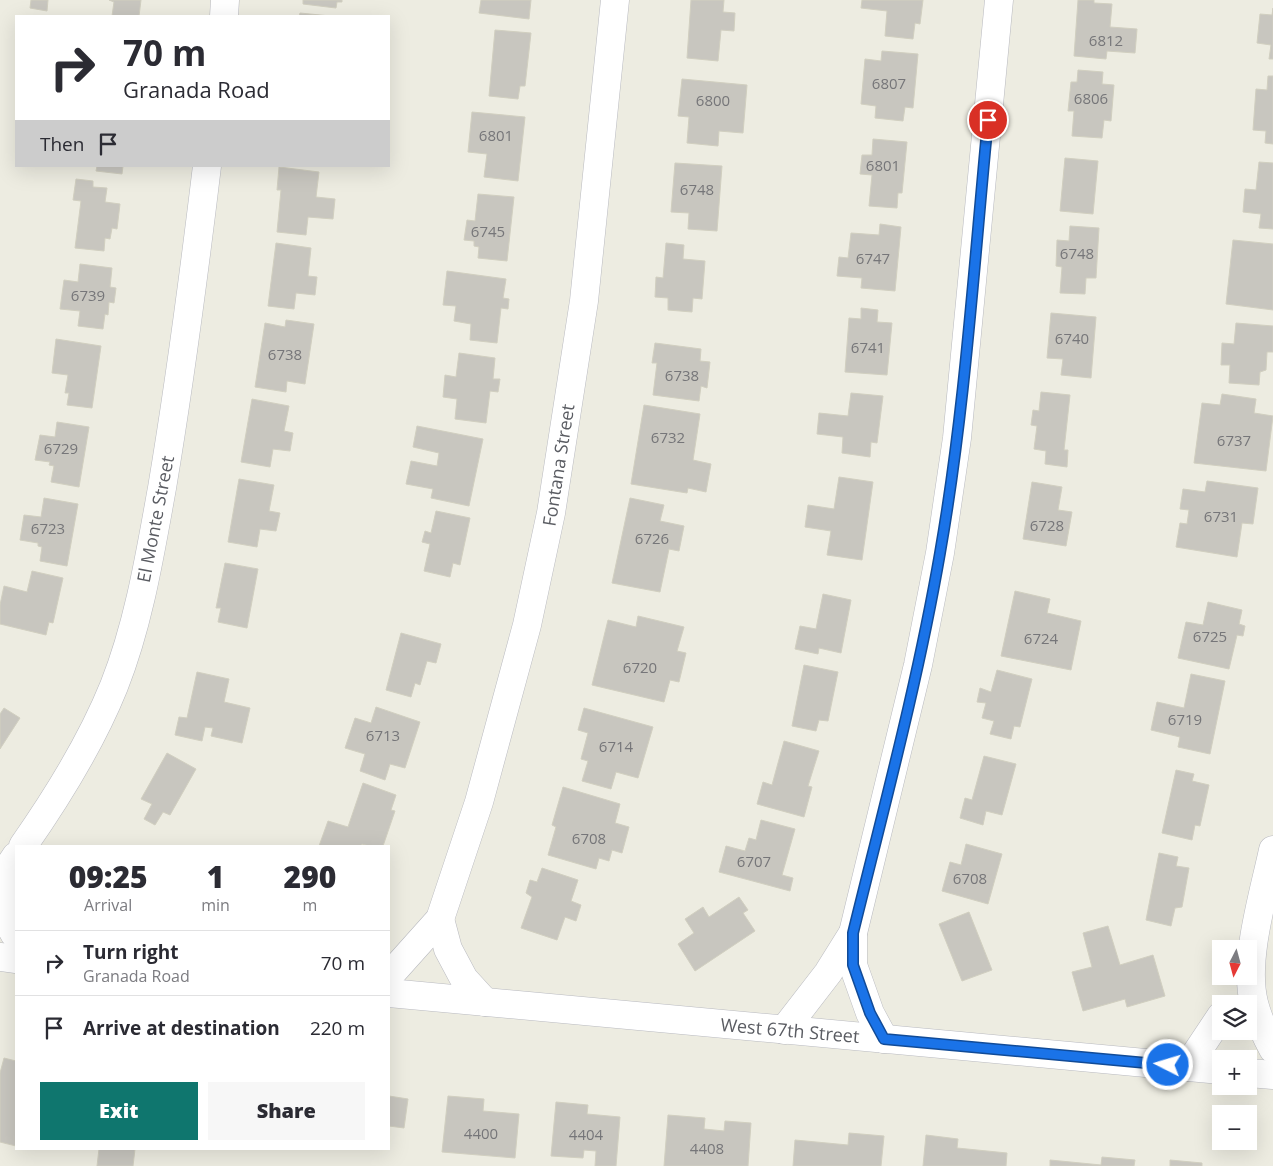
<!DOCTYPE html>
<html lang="en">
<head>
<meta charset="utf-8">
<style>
	body { margin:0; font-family:"Open Sans",sans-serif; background:#f7f7f7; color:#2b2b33; height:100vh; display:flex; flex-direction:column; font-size:19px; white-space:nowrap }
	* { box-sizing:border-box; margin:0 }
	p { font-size:16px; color:#7c7c81 }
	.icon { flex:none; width:28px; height:28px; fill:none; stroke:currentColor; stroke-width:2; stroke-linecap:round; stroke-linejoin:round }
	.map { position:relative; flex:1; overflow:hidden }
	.panel { position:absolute; left:15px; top:845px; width:375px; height:305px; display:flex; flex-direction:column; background:#fff; border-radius:0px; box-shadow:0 5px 20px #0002 }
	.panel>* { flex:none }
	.hud { position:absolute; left:15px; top:15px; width:375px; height:152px; border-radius:0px; box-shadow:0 5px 20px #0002; background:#fff; color:#2b2b33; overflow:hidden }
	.needle { width:32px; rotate:186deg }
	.fabs { position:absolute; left:1212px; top:940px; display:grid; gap:10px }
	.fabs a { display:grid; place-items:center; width:45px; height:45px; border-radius:0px; background:#fff; box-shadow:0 5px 20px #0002; font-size:25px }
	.pin { position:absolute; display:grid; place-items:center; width:42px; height:42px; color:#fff; margin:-21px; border:2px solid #fff; border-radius:50%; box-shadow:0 1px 5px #0007 }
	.me { position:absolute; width:55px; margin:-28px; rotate:275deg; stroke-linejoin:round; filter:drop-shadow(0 0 4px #0008) }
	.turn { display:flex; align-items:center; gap:18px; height:105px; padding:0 25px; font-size:22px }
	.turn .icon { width:65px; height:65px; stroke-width:2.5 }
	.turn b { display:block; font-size:35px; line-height:42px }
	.then { display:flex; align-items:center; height:48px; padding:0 25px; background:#0003; gap:10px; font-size:19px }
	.eta { display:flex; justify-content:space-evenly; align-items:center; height:85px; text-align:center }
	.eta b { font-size:30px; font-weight:800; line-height:35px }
	.cta { display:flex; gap:10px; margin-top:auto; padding:10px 25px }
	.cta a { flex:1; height:58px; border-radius:0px; background:#0f766e; color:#fff; font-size:20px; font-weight:800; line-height:58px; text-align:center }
	.cta a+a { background:#f7f7f7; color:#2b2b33 }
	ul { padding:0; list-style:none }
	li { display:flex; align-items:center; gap:15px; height:65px; padding:0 25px; border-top:1px solid #e1e1e2 }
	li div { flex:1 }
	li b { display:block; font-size:19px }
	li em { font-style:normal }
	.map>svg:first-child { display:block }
</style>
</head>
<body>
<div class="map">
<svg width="1273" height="1166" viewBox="0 0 1273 1166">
	<rect width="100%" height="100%" fill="#edece1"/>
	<g fill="#c8c6bf" stroke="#d1cfc0">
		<polygon points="31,0 48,0 47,11 30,8"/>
		<polygon points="109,0 141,0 139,16 112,16 114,2"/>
		<polygon points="303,0 342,0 342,2 337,2 336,8 303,4"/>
		<polygon points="481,0 531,0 529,19 479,13"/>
		<polygon points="691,0 724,0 723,12 735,13 734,31 721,30 718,61 687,58"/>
		<polygon points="862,0 923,0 920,24 915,23 913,39 885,36 887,11 861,8"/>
		<polygon points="1078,0 1094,0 1094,3 1112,4 1110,27 1137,29 1135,53 1107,51 1106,59 1074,56"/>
		<polygon points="1273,8 1273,59 1269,59 1271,45 1257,43 1260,14 1272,15"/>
		<polygon points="300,13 330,16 299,16"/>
		<polygon points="495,30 531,33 525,86 520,86 518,99 489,96"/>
		<polygon points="882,51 918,54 913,108 905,107 903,121 875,118 876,106 861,104 865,59 881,61"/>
		<polygon points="1078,70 1103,72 1102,84 1114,85 1111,121 1104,120 1102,138 1072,136 1074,111 1068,111 1071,82 1077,82"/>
		<polygon points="1268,76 1273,76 1273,144 1265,143 1266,131 1253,130 1256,89 1267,90"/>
		<polygon points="682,79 747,85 743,133 719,131 718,146 687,143 689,117 678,116"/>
		<polygon points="472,112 525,117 518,181 484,177 487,154 468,152"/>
		<polygon points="873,139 907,142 902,193 898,193 897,208 869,206 872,175 860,174 862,155 872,155"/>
		<polygon points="1065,158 1098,161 1093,214 1060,211"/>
		<polygon points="1259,162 1273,163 1273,229 1259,228 1261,214 1243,212 1245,189 1256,190"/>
		<polygon points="675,163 722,166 717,231 688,229 689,213 671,212"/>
		<polygon points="97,166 123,166 122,174 96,171"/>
		<polygon points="279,167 319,172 316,197 335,199 333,219 308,217 306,235 277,232 281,190 277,190"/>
		<polygon points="76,179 93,181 93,187 107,188 105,202 120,204 117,229 112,228 110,239 105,238 104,251 75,248 81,201 73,200"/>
		<polygon points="478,194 514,197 507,261 478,258 479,247 474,246 474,241 464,240 467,220 475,221"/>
		<polygon points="880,224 901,227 895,291 861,288 862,278 837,276 839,257 848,258 851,233 879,235"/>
		<polygon points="1070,226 1099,228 1096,278 1086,278 1085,294 1060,293 1062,267 1056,266 1057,240 1069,241"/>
		<polygon points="1233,240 1273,244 1273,310 1226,304"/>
		<polygon points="276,243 311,248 308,276 317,277 315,295 296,293 294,309 268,306"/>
		<polygon points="666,243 684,245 683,259 705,261 702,299 693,298 692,312 668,310 668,298 655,297 656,277 663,278"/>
		<polygon points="80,264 112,268 110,287 116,288 114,303 109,302 108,315 105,314 103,329 78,326 80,311 60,309 64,280 78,282"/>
		<polygon points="447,271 506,279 503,298 509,299 508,309 501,308 497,343 470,340 471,324 454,321 456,306 443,305"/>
		<polygon points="861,308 878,310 877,322 892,323 887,375 845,372 849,318 861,319"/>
		<polygon points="1051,313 1096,317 1091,378 1061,375 1063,359 1047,358"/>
		<polygon points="286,320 314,324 305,384 287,381 286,392 255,387 265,323 285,327"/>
		<polygon points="1236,323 1273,326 1273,352 1267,352 1266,370 1260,372 1259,385 1229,383 1230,365 1221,365 1222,343 1234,344"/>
		<polygon points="56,339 101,346 92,408 67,405 69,393 65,393 68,375 52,373"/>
		<polygon points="655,343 701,349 700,361 710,362 707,388 701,386 699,401 653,395 657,363 652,363"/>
		<polygon points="459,353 495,358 493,379 500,379 498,392 490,391 486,423 455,419 457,399 443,397 445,375 456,377"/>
		<polygon points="1041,392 1070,395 1064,450 1068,450 1067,467 1045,464 1046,451 1034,449 1037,426 1031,425 1033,410 1039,411"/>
		<polygon points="851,393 883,396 877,443 871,442 870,457 842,453 843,437 817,434 819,413 848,416"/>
		<polygon points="1222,394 1256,399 1254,413 1273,416 1266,471 1194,463 1202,403 1220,405"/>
		<polygon points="252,399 289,406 284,431 293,433 290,451 273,449 270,467 241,462"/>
		<polygon points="644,405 700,414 693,460 711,464 706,492 688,488 687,493 631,484"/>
		<polygon points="57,422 89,427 79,487 51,482 54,466 49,465 50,462 35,460 40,435 55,437"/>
		<polygon points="417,426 483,439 469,506 431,498 433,489 406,484 411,461 437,466 439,453 413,447"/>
		<polygon points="839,477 873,482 862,560 827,555 831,531 805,527 808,505 834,509"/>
		<polygon points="239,479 274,485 269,511 280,513 276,531 260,529 257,547 228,542"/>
		<polygon points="1207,481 1258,488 1253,524 1242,523 1237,557 1176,547 1180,523 1187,524 1189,510 1180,509 1183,489 1205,492"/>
		<polygon points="1032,482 1062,487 1058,510 1072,512 1066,546 1023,539"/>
		<polygon points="44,498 78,504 67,566 40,561 42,547 38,546 38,543 20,540 24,515 41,517"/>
		<polygon points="630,498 664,505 660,521 684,526 679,551 669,549 660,592 612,583"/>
		<polygon points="436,511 470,518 460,565 453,563 450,577 424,571 430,544 422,542 425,531 431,533"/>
		<polygon points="225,563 258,569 247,628 218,622 221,608 216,608"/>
		<polygon points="32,571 63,578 53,623 49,622 46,635 0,624 0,605 4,586 27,592"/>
		<polygon points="1015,591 1050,599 1047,613 1081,621 1071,670 1001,656"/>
		<polygon points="823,594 851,600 841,653 819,648 818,654 795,649 800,626 816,629"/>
		<polygon points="1208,602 1242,610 1239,624 1245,626 1243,636 1237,635 1229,669 1178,658 1186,622 1203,625"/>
		<polygon points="638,616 684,627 677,651 686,653 679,682 670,680 664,702 592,685 608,620 636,627"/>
		<polygon points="401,633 441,644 436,663 427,661 420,685 415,683 411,697 386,690"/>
		<polygon points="804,665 838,672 828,721 819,720 816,731 792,726"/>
		<polygon points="997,670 1032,679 1020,727 1014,726 1011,739 990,734 994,721 982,718 986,703 977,702 980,688 991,692"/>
		<polygon points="197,672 229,679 224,702 250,708 242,743 211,736 213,728 205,727 202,741 175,735 179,717 187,718"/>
		<polygon points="1191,674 1225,681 1210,754 1178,747 1180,737 1151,730 1157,702 1184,708"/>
		<polygon points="376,707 420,722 405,768 390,764 385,780 360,771 365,754 345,748 355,718 371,723"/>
		<polygon points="4,708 20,718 0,749 0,714"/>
		<polygon points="584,708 653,727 638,778 616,772 611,789 582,781 588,761 581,759 588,733 578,730"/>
		<polygon points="784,741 819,751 808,786 812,787 804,817 757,804 763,782 772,785"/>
		<polygon points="167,753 196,769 170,815 163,812 155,825 144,819 152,804 141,799"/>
		<polygon points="984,756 1016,764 1002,815 986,811 983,825 960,818 965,798 972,800"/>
		<polygon points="1176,770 1194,774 1192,781 1209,785 1200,826 1195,825 1192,840 1162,833"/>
		<polygon points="363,783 396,795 391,810 395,811 383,846 369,846 362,844 361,846 319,846 328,821 348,827"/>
		<polygon points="563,787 620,804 615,823 629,827 622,853 612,850 609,861 599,858 596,869 548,855 556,827 552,825"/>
		<polygon points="761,820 795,829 782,875 793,878 790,891 719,872 726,846 745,851 749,838 756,840"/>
		<polygon points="966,844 1002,854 988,904 942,891 950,862 961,865"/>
		<polygon points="1159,853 1178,857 1176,866 1189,868 1182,907 1175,908 1171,926 1146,920"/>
		<polygon points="542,868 578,880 571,901 581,905 576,921 565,917 557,940 521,928 532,897 526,893 530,880 537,882"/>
		<polygon points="739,897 748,910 743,913 755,931 695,971 678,944 694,933 685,919 703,907 709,917"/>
		<polygon points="969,912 992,970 962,981 939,924"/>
		<polygon points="1108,926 1120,965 1153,955 1165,996 1127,1007 1125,999 1083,1011 1072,972 1092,967 1083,933"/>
		<polygon points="4,1058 16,1061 16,1146 0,1142 0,1073"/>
		<polygon points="389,1096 408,1099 404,1128 389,1126"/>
		<polygon points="448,1096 484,1099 483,1111 519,1114 515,1158 442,1152"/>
		<polygon points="556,1102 588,1105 587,1114 620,1117 616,1166 595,1166 596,1151 584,1150 583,1158 551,1156"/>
		<polygon points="668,1115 705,1118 704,1129 724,1131 725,1121 751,1123 748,1166 664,1166"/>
		<polygon points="849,1133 884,1136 881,1166 793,1166 795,1140 848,1145"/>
		<polygon points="926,1135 958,1139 957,1148 1007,1153 1006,1166 923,1166"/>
		<polygon points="99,1149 135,1149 133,1166 97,1166"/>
		<polygon points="1102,1157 1135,1160 1134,1166 1050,1166 1050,1160 1101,1165"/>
		<polygon points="1170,1160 1202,1163 1202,1166 1170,1166"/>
	</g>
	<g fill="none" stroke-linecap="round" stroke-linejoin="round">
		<g stroke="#b9bac0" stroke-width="29">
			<g id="minor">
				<polyline points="224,16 225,0"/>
				<path d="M23 846C58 796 91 743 114 686 139 623 150 554 162 488 180 381 194 274 207 166"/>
				<path d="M1273 850C1264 893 1243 960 1254 1003 1258 1019 1265 1034 1273 1049"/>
				<path d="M16 856C13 861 8 867 5 872 0 888 6 923 16 936"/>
				<polyline points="440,919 448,949 464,979 485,1002"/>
				<polyline points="0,957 16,959"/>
				<polyline points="389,976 440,919 479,802 527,625 551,513 584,301 615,0"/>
				<polyline points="389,993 1221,1070"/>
				<polyline points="784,1030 828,973 853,933"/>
				<polyline points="884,1039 870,1013 853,965 853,933 918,665 940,553 957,438 999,0"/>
				<polyline points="1187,1067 1221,1016"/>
				<polyline points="1249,1073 1273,1075"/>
			</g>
		</g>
		<use href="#minor" stroke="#fff" stroke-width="28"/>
	</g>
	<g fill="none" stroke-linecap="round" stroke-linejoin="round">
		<g stroke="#114b97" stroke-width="12">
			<path id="route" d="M988 120C974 264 965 410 940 553 918 681 884 807 853 933V965L870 1013 884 1039 1168 1065"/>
		</g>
		<use href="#route" stroke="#1a73e8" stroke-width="9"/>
	</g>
	<g text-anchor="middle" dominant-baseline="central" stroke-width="4.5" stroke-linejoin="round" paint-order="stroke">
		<g font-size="15" fill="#767679">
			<text x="1106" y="40">6812</text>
			<text x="889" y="83">6807</text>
			<text x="1091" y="98">6806</text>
			<text x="713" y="100">6800</text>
			<text x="496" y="135">6801</text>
			<text x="883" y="165">6801</text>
			<text x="697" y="189">6748</text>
			<text x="488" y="231">6745</text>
			<text x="1077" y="253">6748</text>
			<text x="873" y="258">6747</text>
			<text x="88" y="295">6739</text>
			<text x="1072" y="338">6740</text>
			<text x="868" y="347">6741</text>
			<text x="285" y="354">6738</text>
			<text x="682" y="375">6738</text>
			<text x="668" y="437">6732</text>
			<text x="1234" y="440">6737</text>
			<text x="61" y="448">6729</text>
			<text x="1221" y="516">6731</text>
			<text x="1047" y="525">6728</text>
			<text x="48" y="528">6723</text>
			<text x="652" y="538">6726</text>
			<text x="1210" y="636">6725</text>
			<text x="1041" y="638">6724</text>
			<text x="640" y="667">6720</text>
			<text x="1185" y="719">6719</text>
			<text x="383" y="735">6713</text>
			<text x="616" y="746">6714</text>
			<text x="589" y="838">6708</text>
			<text x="754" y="861">6707</text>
			<text x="970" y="878">6708</text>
			<text x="481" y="1133">4400</text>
			<text x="586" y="1134">4404</text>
			<text x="707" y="1148">4408</text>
		</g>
		<g font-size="18" fill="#5a5c62" stroke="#fff">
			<text transform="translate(558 465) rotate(-81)">Fontana Street</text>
			<text transform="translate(155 519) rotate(-79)">El Monte Street</text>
			<text transform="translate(790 1030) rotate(5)">West 67th Street</text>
		</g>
	</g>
</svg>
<div class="fabs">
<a><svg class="needle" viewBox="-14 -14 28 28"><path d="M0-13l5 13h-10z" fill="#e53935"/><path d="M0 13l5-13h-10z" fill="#7c7c81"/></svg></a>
<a><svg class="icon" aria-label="layers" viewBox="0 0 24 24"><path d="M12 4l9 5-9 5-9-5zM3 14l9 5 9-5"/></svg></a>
<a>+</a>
<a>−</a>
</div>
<div class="pin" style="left:988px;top:120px;background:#d93025"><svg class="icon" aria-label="arrive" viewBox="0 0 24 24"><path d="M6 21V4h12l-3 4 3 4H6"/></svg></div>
<svg class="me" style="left:1168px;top:1065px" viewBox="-20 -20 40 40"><circle r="17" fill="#1a73e8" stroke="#fff" stroke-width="3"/><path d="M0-11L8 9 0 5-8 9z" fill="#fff"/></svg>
<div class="hud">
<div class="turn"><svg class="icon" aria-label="right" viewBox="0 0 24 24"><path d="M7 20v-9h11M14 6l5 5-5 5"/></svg><div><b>70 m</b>Granada Road</div></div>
<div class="then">Then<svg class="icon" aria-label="arrive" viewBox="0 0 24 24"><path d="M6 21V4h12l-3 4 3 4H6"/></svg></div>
</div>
<section class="panel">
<div class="eta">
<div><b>09:25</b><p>Arrival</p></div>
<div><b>1</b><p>min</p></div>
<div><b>290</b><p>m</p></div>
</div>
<ul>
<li><svg class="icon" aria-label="right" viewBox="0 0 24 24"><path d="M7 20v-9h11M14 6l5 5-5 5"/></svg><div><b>Turn right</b><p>Granada Road</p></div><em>70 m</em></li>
<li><svg class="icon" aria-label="arrive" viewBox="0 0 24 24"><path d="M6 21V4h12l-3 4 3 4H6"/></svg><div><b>Arrive at destination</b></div><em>220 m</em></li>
</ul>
<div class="cta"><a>Exit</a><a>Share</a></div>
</section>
</div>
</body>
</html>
